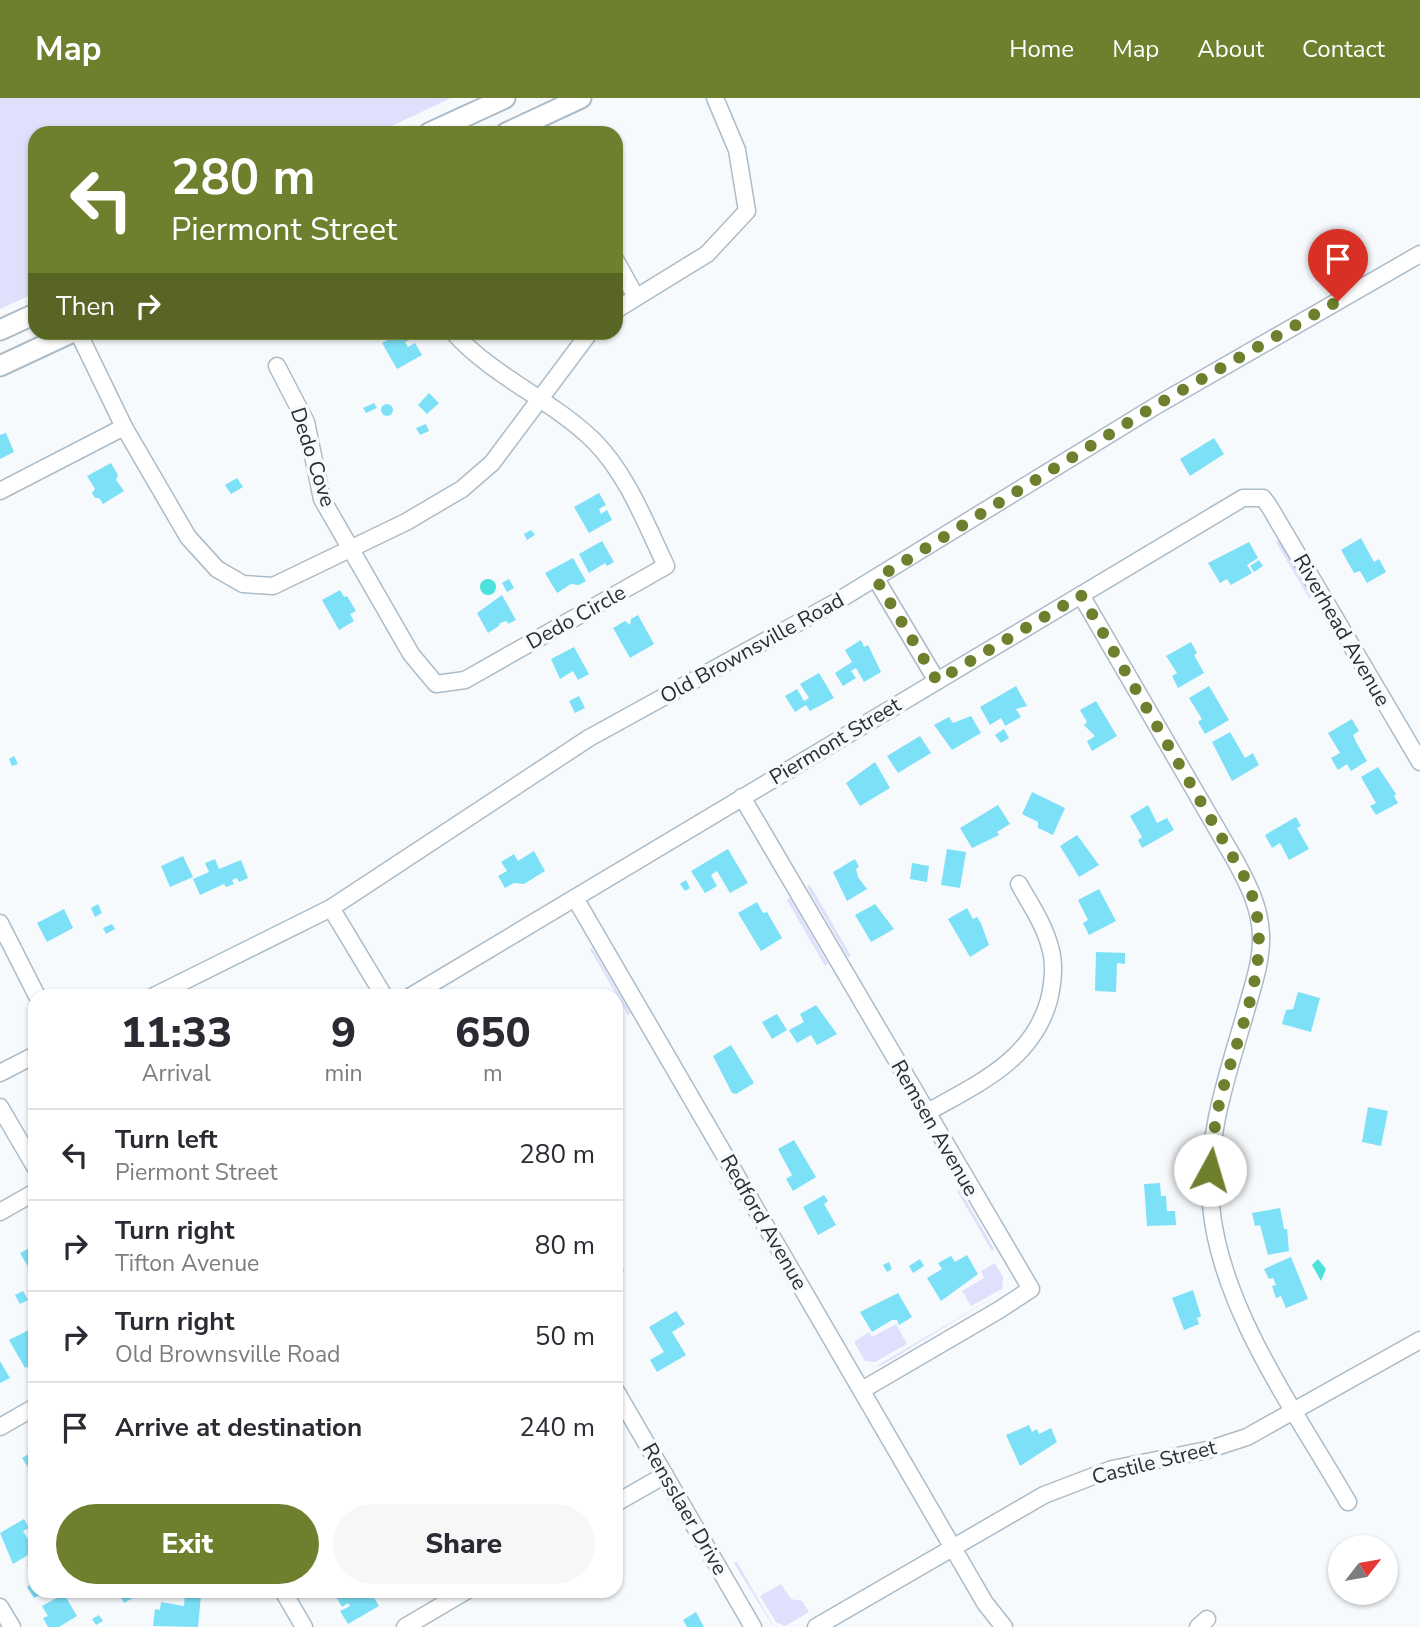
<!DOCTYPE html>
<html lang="en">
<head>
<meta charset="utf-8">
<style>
	body { margin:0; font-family:"Nunito Sans",sans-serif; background:#f7f7f7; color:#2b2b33; height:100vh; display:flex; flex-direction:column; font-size:26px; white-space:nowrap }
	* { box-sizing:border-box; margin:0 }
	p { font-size:23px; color:#7c7c81 }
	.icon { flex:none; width:38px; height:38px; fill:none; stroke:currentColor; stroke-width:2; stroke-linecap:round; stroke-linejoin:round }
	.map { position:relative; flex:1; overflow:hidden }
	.panel { position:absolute; left:28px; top:891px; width:595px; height:609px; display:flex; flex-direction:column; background:#fff; border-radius:21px; box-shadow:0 2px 5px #0004 }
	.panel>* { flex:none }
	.banner { position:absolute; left:28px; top:28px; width:595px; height:214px; border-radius:21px; box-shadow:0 2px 5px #0004; background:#6e7f2e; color:#fff; overflow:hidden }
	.needle { width:46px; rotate:59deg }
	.fabs { position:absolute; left:1328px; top:1437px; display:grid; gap:14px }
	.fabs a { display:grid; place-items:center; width:70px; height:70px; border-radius:50%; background:#fff; box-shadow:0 2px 5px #0004; font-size:35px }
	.pin { position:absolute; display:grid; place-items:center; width:60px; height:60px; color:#fff; margin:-72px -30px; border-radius:50% 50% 50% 0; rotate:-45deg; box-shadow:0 0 7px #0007 }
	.pin .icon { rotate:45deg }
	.me { position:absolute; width:77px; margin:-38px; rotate:6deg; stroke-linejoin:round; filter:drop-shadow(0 0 5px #0008) }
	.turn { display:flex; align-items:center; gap:24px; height:147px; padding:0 28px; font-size:32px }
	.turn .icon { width:91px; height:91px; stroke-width:2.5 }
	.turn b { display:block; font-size:49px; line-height:60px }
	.then { display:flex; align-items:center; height:66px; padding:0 28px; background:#0003; gap:14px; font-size:26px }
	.eta { display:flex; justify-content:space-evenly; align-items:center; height:119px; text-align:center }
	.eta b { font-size:42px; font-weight:800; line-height:49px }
	.primary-button { display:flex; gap:14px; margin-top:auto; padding:14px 28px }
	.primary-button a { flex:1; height:80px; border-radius:42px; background:#6e7f2e; color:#fff; font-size:28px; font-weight:800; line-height:80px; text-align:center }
	.primary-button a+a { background:#f7f7f7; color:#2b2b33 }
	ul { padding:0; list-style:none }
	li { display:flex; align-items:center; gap:21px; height:91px; padding:0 28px; border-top:2px solid #e1e1e2 }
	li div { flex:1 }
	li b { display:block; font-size:26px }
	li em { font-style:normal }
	header { display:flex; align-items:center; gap:42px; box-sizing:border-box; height:98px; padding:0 35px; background:#6e7f2e; color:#fff }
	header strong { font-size:33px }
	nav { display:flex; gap:38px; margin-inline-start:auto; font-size:24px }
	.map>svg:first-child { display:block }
</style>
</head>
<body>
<header>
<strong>Map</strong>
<nav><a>Home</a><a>Map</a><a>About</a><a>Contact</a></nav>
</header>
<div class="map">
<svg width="1420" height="1529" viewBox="0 0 1420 1529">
	<rect width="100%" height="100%" fill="#f7fafd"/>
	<g fill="#dfe0fc">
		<polygon points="0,0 451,0 377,35 35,35 35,195 0,211"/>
		<polygon points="1279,442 1312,499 1309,500 1276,444"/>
		<polygon points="810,787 851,858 848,859 807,789"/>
		<polygon points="790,800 828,866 825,868 787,802"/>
		<polygon points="592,850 631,916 628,917 590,851"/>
		<polygon points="960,1092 994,1151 992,1153 957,1093"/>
		<polygon points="995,1165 1003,1179 1002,1191 971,1208 962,1193 984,1180 981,1173"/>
		<polygon points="1004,1193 884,1266 875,1269"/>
		<polygon points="896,1226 907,1246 875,1264 865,1263 854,1244 869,1234 872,1239"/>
		<polygon points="737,1464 773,1527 773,1528 734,1465"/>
		<polygon points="781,1486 791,1501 802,1503 809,1514 785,1528 776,1524 760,1498"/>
	</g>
	<g fill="#4ce1da">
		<circle cx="488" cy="489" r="8"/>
		<polygon points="1318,1161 1326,1171 1321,1183 1312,1167"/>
	</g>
	<g fill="#7ce0f7">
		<polygon points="401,234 407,234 411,241 405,244 408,249 415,245 422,257 397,271 382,245"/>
		<polygon points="429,295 439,305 427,316 418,307"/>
		<polygon points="374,305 377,310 366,315 363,310"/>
		<circle cx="387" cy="312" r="6"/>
		<polygon points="426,326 429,333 420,337 416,330"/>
		<polygon points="6,335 14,354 0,361 0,337"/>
		<polygon points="1214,340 1224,356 1190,378 1180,361"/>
		<polygon points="111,365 118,377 116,382 124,393 103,406 99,400 95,400 92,395 95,391 87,378"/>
		<polygon points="237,380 243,389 231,396 225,387"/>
		<polygon points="599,395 606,407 599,411 601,416 607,412 612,422 589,435 574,409"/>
		<polygon points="531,432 535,437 527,442 524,436"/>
		<polygon points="1361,440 1374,464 1379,461 1386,474 1367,485 1360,473 1354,475 1341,452"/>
		<polygon points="602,443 614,464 607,468 605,465 589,475 579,456"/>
		<polygon points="1249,444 1258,460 1247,467 1252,475 1231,487 1227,481 1220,485 1208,465"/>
		<polygon points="573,460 586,483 579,487 571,486 557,495 545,475"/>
		<polygon points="1259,462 1263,468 1254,474 1250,468"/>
		<polygon points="509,481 514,490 507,494 502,485"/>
		<polygon points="340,492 344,499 347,498 356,513 350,516 354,523 339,532 322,502"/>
		<polygon points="502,497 516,522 508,526 507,523 500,525 499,528 488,535 477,515"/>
		<polygon points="638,517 654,546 630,560 613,530 625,523 630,527 631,521"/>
		<polygon points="861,542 864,549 868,547 881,574 864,584 856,570 851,573 856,580 843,588 835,575 852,564 845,552"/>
		<polygon points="1191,544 1197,555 1194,557 1204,575 1178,590 1172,578 1177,575 1166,558"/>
		<polygon points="574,549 589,576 578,582 573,573 560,581 551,561"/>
		<polygon points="819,575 834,600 810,613 806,607 795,614 785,598 797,591 804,603 809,600 800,586"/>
		<polygon points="1016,588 1027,608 1016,611 1021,619 1005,628 1001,620 990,627 980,609"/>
		<polygon points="1209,588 1229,622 1205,636 1198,624 1202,621 1189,600"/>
		<polygon points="579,598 585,610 575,615 569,603"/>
		<polygon points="1096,603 1117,638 1092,653 1087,643 1095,638 1084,627 1087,624 1080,612"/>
		<polygon points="971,618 981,635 952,652 934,627 949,619 953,625"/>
		<polygon points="1352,621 1359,633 1353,637 1356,644 1367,663 1351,673 1347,666 1338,672 1331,660 1340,655 1328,635"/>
		<polygon points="1004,631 1009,640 1001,645 995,637"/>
		<polygon points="1230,634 1245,660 1253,655 1259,667 1232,683 1212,644"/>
		<polygon points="920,638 931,655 898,675 887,658"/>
		<polygon points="14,658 18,666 12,668 9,661"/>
		<polygon points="875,664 890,690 860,708 846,685"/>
		<polygon points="1378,669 1396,696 1394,698 1398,705 1376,717 1370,708 1376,705 1361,679"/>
		<polygon points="1032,694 1065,710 1053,737 1038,730 1038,724 1022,716"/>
		<polygon points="998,707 1010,726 997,734 999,737 972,750 960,730"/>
		<polygon points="1148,707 1157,725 1167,720 1174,732 1142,750 1138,742 1142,739 1130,718"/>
		<polygon points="1296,719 1301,728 1297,730 1309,751 1289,762 1280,745 1272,750 1265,737"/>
		<polygon points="1077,737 1099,767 1079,779 1060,748"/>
		<polygon points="728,751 748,785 730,795 717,773 711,777 717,788 705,795 691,773"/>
		<polygon points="947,751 966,754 960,790 941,787"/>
		<polygon points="534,753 545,773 524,786 514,785 505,790 498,778 507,773 501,764 514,756 518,763"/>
		<polygon points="183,758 193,779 170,789 161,768"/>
		<polygon points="215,761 219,771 241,762 248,780 239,784 237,780 232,782 234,786 226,789 224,786 200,797 193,781 209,774 205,765"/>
		<polygon points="855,761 859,769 856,771 858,779 867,791 847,803 833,774"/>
		<polygon points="912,765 929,768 927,784 910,781"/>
		<polygon points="686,782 690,790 685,793 680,786"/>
		<polygon points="1099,791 1116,823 1089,837 1083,825 1088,822 1078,802"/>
		<polygon points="757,804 763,815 767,814 782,840 761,853 738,815"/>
		<polygon points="98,806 102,815 95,819 91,810"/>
		<polygon points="875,806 894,831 871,844 855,817"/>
		<polygon points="967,810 973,821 977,819 981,825 989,847 970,859 948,821"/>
		<polygon points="64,811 73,830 47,844 37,825"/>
		<polygon points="112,826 115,831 106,836 103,830"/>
		<polygon points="1096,854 1125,855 1125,866 1117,865 1116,894 1095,893"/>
		<polygon points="1298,894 1320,900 1311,934 1282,926 1286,912 1293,911"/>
		<polygon points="816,907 837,936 817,947 811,937 797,945 789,932 804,924 800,916"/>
		<polygon points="777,916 787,932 772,941 762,924"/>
		<polygon points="731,947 754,985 736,996 732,995 713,958"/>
		<polygon points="1368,1009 1388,1013 1381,1048 1362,1044"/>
		<polygon points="794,1042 816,1079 793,1093 786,1081 792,1077 778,1051"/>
		<polygon points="1160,1085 1161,1098 1166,1098 1167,1113 1175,1113 1176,1127 1147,1128 1144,1086"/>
		<polygon points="824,1097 828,1103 824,1106 836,1127 818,1137 803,1109"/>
		<polygon points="1280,1110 1284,1131 1287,1131 1289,1153 1268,1157 1260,1127 1255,1128 1252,1115"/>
		<polygon points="35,1147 35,1181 20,1155"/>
		<polygon points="616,1154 624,1173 616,1178"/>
		<polygon points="967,1157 978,1176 941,1203 927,1180 942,1171 938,1165 951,1158 955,1164"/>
		<polygon points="1291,1159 1308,1201 1286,1210 1281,1198 1276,1200 1272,1188 1276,1187 1273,1180 1269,1181 1264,1171"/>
		<polygon points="920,1161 924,1168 913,1175 909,1168"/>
		<polygon points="889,1164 892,1171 887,1174 883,1167"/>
		<polygon points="1193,1192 1201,1218 1197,1220 1199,1226 1184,1232 1172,1200"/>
		<polygon points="23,1193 28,1202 20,1206 15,1197"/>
		<polygon points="898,1195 912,1219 899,1227 897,1222 892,1222 872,1234 860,1214"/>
		<polygon points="676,1213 685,1226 672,1234 686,1257 657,1274 650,1262 664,1254 649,1229"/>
		<polygon points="35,1229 35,1265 25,1270 9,1242"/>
		<polygon points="0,1263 10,1280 0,1285"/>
		<polygon points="1029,1327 1032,1334 1037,1331 1039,1336 1051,1330 1057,1344 1020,1368 1006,1337"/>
		<polygon points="34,1353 35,1355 35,1380 22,1360"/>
		<polygon points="24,1421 29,1430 23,1433 35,1453 13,1466 0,1435"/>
		<polygon points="35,1462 35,1473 32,1475 27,1467"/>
		<polygon points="35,1484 35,1493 46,1493 34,1500 27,1489"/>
		<polygon points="117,1493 146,1493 124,1505"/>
		<polygon points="348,1493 370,1493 379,1508 348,1526 340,1513 350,1508 348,1505 342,1509 336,1499"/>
		<polygon points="185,1495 201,1497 198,1529 153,1528 155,1511 160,1512 161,1504 184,1508"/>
		<polygon points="64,1496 77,1518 59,1529 48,1529 43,1520 48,1518 42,1508"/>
		<polygon points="696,1514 704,1529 687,1529 683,1522"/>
		<polygon points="99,1517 103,1523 96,1527 92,1521"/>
	</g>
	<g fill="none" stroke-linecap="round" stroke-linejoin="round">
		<g stroke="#abbcc8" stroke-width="19">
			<g id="minor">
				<polyline points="616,163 636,199"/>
				<polyline points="616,212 707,156 747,113 737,52 715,0"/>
				<polyline points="78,234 124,329 188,439 217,471 243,486 273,488 406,424 462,391 492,365 590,234"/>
				<path d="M277 268 306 324 322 401 411 556 436 586 465 582 666 468C646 426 627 376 594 343 551 301 493 279 453 234"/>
				<polyline points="0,393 124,329"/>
				<polyline points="876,481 937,583"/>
				<path d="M1081 497 1235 762C1248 786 1260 809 1261 837 1262 865 1251 893 1244 920 1226 981 1205 1043 1211 1107 1220 1211 1297 1315 1348 1404"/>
				<polyline points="742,699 1031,1191 999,1212 862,1292"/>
				<polyline points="575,800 985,1505 1004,1529"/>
				<polyline points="331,810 384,898"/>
				<polyline points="0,825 37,898"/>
				<polyline points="154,898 331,810 589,640 836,504 1159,306 1420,156"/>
				<polyline points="411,898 1243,400 1263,400 1269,408 1420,664"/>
				<polyline points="0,975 35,957"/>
				<polyline points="0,1009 35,1069"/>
				<path d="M926 1015C977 986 1032 963 1049 902 1053 885 1055 865 1050 849 1044 826 1030 806 1019 786"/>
				<polyline points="0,1114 35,1094"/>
				<polyline points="616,1293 753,1529"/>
				<polyline points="0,1329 35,1309"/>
				<polyline points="616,1405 665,1377"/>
				<polyline points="283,1493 304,1529"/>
				<polyline points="0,1509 12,1529"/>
				<polyline points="405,1529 466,1493"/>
				<polyline points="816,1529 1044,1397 1112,1371 1207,1352 1247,1339 1420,1242"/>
				<polyline points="1198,1529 1207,1521"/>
			</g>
		</g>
		<g stroke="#abbcc8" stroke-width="23">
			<g id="major">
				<polyline points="429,35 505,0"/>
				<polyline points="506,35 581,0"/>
				<polyline points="0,232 35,216"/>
				<polyline points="0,268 73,234"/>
			</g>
		</g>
		<use href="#minor" stroke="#fff" stroke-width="16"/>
		<use href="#major" stroke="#fff" stroke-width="19"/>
	</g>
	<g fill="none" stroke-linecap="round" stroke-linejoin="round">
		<path stroke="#6e7f2e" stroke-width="12" stroke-dasharray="0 21.6" d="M1210 1072C1212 1047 1215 1022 1221 998 1240 927 1280 851 1245 780L1081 497 937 583 876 481 1158 306 1338 203"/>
	</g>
	<g text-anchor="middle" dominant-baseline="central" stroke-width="7" stroke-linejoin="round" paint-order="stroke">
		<g font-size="21" fill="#282e33" stroke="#f7fafd">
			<text transform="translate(313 359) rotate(72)">Dedo Cove</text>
			<text transform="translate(576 519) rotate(-29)">Dedo Circle</text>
			<text transform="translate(1342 532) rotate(60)">Riverhead Avenue</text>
			<text transform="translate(752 550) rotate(-29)">Old Brownsville Road</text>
			<text transform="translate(835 643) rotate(-31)">Piermont Street</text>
			<text transform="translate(935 1030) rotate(60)">Remsen Avenue</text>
			<text transform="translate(764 1124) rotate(60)">Redford Avenue</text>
			<text transform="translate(1154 1364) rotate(-14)">Castile Street</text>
			<text transform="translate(685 1411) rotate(60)">Rensslaer Drive</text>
		</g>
	</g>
</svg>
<div class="fabs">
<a><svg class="needle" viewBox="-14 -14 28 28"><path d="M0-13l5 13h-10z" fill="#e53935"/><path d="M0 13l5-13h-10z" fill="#7c7c81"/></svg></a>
</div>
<div class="pin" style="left:1338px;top:203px;background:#d93025"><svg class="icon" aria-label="arrive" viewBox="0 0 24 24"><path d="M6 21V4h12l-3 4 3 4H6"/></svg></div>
<svg class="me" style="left:1210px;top:1072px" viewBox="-20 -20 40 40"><circle r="19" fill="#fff"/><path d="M0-13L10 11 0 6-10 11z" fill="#6e7f2e"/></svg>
<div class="banner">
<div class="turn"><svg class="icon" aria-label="left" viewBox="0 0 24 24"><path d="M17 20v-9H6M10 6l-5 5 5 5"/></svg><div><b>280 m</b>Piermont Street</div></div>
<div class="then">Then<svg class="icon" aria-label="right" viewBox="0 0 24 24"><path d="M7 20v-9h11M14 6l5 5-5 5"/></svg></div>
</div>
<section class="panel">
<div class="eta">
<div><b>11:33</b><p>Arrival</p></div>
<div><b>9</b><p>min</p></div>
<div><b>650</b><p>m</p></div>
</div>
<ul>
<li><svg class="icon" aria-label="left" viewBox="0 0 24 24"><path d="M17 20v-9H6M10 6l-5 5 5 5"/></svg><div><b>Turn left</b><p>Piermont Street</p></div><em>280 m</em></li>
<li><svg class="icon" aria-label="right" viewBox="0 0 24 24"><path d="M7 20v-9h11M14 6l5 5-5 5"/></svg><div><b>Turn right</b><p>Tifton Avenue</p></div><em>80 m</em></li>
<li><svg class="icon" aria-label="right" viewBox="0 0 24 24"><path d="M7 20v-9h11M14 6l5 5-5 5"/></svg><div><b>Turn right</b><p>Old Brownsville Road</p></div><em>50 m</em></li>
<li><svg class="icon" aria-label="arrive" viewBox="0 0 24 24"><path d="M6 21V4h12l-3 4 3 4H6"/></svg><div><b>Arrive at destination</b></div><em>240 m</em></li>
</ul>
<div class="primary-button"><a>Exit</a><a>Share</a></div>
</section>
</div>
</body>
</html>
